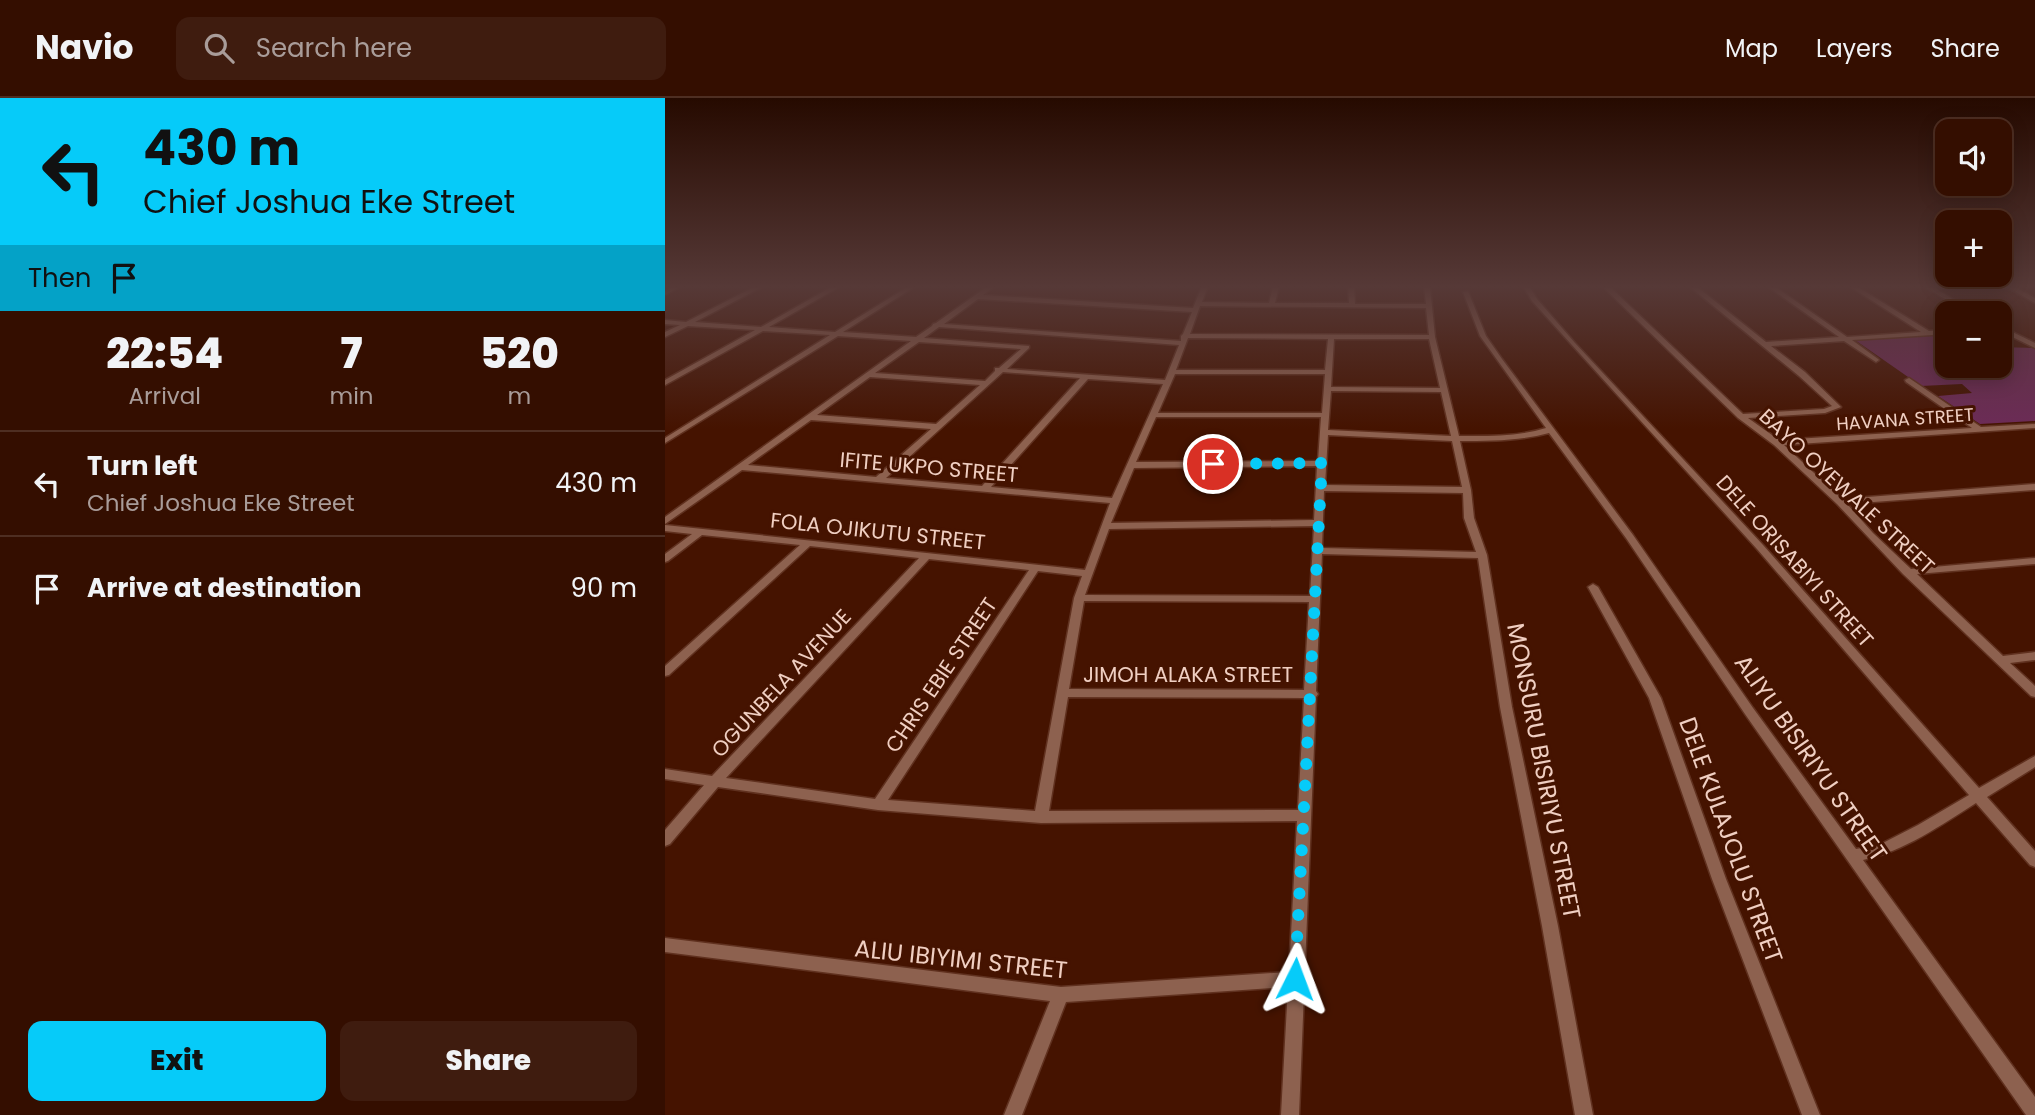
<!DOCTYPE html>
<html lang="en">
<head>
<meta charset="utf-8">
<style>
	body { margin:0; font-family:Poppins,sans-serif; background:#3f1c0f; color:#f1f3f6; height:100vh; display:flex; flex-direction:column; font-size:26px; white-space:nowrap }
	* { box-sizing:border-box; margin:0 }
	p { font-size:23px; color:#a99c99 }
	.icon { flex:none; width:38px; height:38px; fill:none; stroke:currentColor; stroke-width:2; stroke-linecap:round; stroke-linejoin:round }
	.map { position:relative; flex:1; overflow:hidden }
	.drawer { display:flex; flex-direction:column; background:#340e00; width:665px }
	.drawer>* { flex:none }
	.top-card { background:#06cbf9; color:#111; overflow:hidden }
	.controls { position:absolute; left:1270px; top:21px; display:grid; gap:14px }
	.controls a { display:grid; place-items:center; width:77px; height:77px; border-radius:14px; background:#340e00; box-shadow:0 4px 18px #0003,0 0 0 2px #4e2e22; font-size:35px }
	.pin { position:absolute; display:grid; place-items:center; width:60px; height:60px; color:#fff; margin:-30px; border:4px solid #fff; border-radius:50%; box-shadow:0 2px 7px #0007 }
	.me { position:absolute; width:77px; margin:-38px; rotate:3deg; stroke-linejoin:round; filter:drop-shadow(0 0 5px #0008) }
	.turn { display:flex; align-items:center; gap:24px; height:147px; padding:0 28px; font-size:32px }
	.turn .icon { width:91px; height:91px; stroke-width:2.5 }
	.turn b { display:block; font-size:49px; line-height:60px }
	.then { display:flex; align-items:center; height:66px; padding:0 28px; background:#0003; gap:14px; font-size:26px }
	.eta { display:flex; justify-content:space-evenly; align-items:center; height:119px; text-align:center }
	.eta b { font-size:42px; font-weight:800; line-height:49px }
	.primary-button { display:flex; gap:14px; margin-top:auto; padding:14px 28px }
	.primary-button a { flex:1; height:80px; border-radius:14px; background:#06cbf9; color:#111; font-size:28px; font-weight:800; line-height:80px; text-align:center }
	.primary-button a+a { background:#3f1c0f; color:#f1f3f6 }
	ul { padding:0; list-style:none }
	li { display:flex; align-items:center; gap:21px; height:105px; padding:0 28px; border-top:2px solid #4e2e22 }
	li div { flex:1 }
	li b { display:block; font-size:26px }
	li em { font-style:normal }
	header { display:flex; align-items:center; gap:42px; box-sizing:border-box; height:98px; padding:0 35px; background:#340e00; border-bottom:2px solid #4e2e22 }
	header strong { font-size:33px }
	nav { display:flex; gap:38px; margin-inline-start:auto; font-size:24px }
	.search { width:490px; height:63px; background:#3f1c0f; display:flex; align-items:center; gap:18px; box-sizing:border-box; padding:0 24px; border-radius:14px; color:#a99c99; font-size:26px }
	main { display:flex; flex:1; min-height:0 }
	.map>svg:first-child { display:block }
</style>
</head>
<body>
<header>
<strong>Navio</strong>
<div class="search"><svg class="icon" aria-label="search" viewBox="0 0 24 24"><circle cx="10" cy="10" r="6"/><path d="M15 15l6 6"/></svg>Search here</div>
<nav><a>Map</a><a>Layers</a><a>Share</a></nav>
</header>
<main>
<section class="drawer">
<div class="top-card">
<div class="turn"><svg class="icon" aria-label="left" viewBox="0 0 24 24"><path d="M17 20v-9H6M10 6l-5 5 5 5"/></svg><div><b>430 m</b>Chief Joshua Eke Street</div></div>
<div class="then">Then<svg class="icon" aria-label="arrive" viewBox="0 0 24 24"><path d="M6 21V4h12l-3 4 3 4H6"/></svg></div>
</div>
<div class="eta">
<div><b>22:54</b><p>Arrival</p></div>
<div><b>7</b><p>min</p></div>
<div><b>520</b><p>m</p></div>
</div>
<ul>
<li><svg class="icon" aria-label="left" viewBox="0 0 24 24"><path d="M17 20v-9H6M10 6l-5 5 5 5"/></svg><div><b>Turn left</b><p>Chief Joshua Eke Street</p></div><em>430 m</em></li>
<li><svg class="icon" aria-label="arrive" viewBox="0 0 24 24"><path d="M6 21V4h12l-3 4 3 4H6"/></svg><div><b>Arrive at destination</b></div><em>90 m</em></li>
</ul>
<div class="primary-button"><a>Exit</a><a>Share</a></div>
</section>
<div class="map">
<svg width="1370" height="1017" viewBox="0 0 1370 1017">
	<rect width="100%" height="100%" fill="#451300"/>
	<polygon fill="#6c2b57" points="1283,236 1283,268 1335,268 1335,249 1370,250 1370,323 1315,326 1273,298 1307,295 1297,286 1256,288 1190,242"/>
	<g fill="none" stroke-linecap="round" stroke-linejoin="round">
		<g stroke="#60311f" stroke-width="3">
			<g id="minor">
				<polygon points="9,188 17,188 0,197 0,193"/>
				<path d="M91 188H99L30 224 96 229 168 188H176L104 229 170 234 244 188H251L178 234 251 239 267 228 268 226 271 225 323 188H330L318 197 528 210 537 188H543L537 204 604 205 608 188H614L610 205H684L683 188H689L690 206H761L759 188H765L770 239 794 338C823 338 852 339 881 330L815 238 798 194 803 193 821 238 837 261 968 437 1088 610 1191 751 1214 747 1253 727 1304 697 1092 451 867 203 858 188H864L872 201 910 245 1098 447 1314 690 1370 658V669L1322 699 1370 753V769L1365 767 1311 705C1276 727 1240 753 1198 762L1370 999V1017H1361L1080 616 961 440 884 335C855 343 825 343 795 343L806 392 809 420 822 457 847 609 893 828 928 1017H910L877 828 835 609 813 460 657 456 651 593 653 596 651 599 634 1017H616L623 889 401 904 357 1017H339L385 903 0 854V840L396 889 624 874 632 723 376 725 213 712 53 689 5 746 0 748V732L39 687 0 681V671L47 678 254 460 145 448 4 577 0 578V568L135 447 37 437 3 463 0 464V456L27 436 0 433V427L420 472 445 405 77 372 0 426V419L246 243 173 238 0 345V340L165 237 98 233 0 287V282L90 232 23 228 0 239V234L15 227 0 226V222L21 224ZM313 201 527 214 518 236 516 238V243L279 226ZM535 208 761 210 764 237 525 236ZM274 229 514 247 500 282 342 271 364 250V248L259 240ZM523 240 663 241 660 272H511ZM669 241H764L775 290 666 289ZM254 244 356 251 334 270H330V273L320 283 210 275ZM338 274 415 280 317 388 221 380ZM510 276H660L657 315H493ZM205 279 315 287 271 326 152 317ZM423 281 498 286 447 400 326 389ZM666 293 776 294 786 338 663 332ZM491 319H656L653 363 471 364ZM146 322 266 331 211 379 83 367ZM663 337 787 343 797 389 660 387ZM652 368 649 422 446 425 469 370ZM659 393 798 395 799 420 811 454 657 450ZM649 428 645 498 420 497 444 431ZM264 461 364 472 210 701 61 680ZM373 473 417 478 409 500 370 713 223 702ZM419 503 644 504 639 592 404 591ZM403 599 639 600 633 712 384 713Z"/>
				<polygon points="937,188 944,188 1078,316 1159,311 1167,308 1134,278 1024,188 1031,188 1101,244 1174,239 1102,188 1109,188 1182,239 1256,234 1184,188 1191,188 1264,233 1283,232 1283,236 1187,242 1213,261 1214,262 1211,264 1179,243 1106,248 1140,274 1176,309 1160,315 1083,320 1114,342 1307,330 1241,284 1240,282 1244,280 1316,329 1370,326 1370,330 1119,347 1177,401 1370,386 1370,392 1182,406 1208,435 1246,471 1370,460 1370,466 1252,476 1338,558 1370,554 1370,562 1345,565 1370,588 1370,599 1366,598 1238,476 1172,406 1109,347 1073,320"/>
				<polygon points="1258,188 1266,188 1311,215 1304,215"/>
				<polygon points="1341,188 1348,188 1370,200 1370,205"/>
				<polygon points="1335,228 1370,245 1370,250 1335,233"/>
				<polygon points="928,486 933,489 996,600 1061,781 1155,1017 1137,1017 1047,781 984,600 923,489"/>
			</g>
		</g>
		<use href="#minor" fill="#8d614f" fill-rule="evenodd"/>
	</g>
	<linearGradient id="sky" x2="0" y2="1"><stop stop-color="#260a00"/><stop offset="0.57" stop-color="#563937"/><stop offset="1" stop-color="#563937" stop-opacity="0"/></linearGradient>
	<rect width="1370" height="331" fill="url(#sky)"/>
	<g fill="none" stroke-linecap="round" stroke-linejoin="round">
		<polyline stroke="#06cbf9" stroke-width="12" stroke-dasharray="0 21.6" points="548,366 657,365 630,881"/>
	</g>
	<g text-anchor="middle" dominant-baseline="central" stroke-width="6" stroke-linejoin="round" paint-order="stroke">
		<g font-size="18" fill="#f0cfc2" stroke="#451300">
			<text transform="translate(1240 321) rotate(-4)">HAVANA STREET</text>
		</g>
		<g font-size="21" fill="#f0cfc2" stroke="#451300">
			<text transform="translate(264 369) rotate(5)">IFITE UKPO STREET</text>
			<text transform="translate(1182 393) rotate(43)">BAYO OYEWALE STREET</text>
			<text transform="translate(213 433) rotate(6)">FOLA OJIKUTU STREET</text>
			<text transform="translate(1130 463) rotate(48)">DELE ORISABIYI STREET</text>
			<text x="523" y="576">JIMOH ALAKA STREET</text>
			<text transform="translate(276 577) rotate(-56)">CHRIS EBIE STREET</text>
			<text transform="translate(116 585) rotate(-47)">OGUNBELA AVENUE</text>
		</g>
		<g font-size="24" fill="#f0cfc2" stroke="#451300">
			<text transform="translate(1146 660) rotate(55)">ALIYU BISIRIYU STREET</text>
			<text transform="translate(879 673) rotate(79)">MONSURU BISIRIYU STREET</text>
			<text transform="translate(1066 742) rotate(70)">DELE KULAJOLU STREET</text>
			<text transform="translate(296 861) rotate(6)">ALIU IBIYIMI STREET</text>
		</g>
	</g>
</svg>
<div class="controls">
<a><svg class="icon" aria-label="sound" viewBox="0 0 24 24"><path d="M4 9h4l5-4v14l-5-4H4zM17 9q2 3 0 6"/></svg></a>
<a>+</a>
<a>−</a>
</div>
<div class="pin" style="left:548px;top:366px;background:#d93025"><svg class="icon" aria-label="arrive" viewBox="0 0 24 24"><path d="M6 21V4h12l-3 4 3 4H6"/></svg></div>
<svg class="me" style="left:630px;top:881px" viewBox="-20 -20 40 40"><path d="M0-17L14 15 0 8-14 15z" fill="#06cbf9" stroke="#fff" stroke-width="4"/></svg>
</div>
</main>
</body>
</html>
